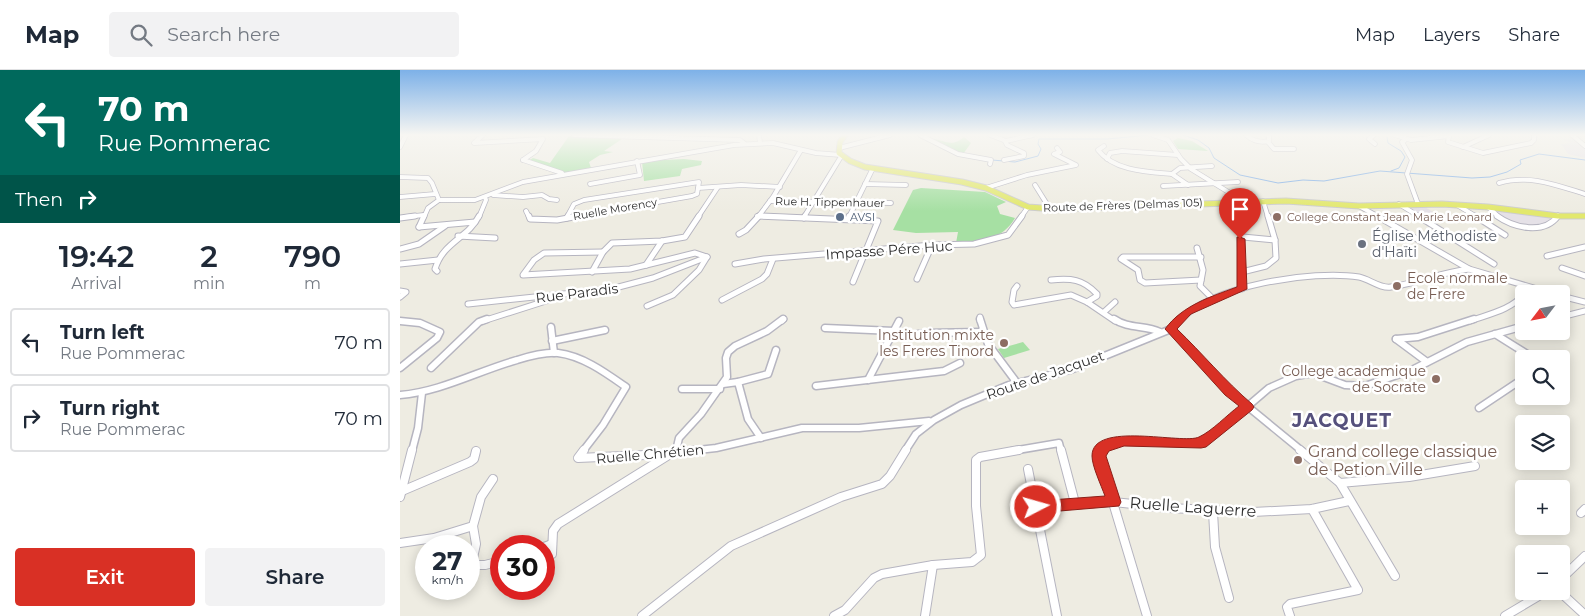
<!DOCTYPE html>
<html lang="en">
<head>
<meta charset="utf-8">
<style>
	body { margin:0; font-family:Montserrat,sans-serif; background:#f2f2f3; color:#1f2937; height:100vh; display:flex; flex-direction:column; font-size:19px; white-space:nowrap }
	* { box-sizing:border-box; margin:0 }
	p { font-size:16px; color:#747a83 }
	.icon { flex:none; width:28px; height:28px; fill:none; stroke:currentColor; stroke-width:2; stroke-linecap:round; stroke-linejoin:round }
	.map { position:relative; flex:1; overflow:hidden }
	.panel { display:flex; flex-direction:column; background:#fff; width:400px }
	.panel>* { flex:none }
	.top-card { background:#00695c; color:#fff; overflow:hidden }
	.needle { width:32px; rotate:238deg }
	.fabs { position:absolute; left:1115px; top:215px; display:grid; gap:10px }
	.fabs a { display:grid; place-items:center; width:55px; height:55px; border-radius:5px; background:#fff; box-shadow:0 2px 12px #0003; font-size:25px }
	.speed { position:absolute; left:15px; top:465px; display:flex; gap:10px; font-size:25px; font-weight:700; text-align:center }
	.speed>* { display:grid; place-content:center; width:65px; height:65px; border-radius:50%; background:#fff; box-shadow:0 2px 12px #0003; line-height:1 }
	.speed small { font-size:12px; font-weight:400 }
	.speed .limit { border:8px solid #d22; background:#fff; color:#111 }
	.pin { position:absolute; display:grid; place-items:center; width:42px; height:42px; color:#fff; margin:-51px -21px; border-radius:50% 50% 50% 0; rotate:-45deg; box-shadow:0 0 5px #0007 }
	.pin .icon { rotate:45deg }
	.me { position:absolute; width:55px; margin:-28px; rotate:84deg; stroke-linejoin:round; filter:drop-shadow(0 0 4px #0008) }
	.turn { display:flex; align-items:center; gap:18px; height:105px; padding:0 15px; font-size:22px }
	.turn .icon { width:65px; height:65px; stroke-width:2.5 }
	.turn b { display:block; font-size:35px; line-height:42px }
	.then { display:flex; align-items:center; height:48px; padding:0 15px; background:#0003; gap:10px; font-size:19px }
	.eta { display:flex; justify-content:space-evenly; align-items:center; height:85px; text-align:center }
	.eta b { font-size:30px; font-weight:600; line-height:35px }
	.primary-button { display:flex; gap:10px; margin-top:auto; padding:10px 15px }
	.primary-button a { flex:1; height:58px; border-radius:5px; background:#d93025; color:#fff; font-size:20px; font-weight:600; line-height:58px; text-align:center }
	.primary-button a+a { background:#f2f2f3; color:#1f2937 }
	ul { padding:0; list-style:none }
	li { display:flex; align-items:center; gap:15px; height:68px; margin:0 10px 8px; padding:0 5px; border:2px solid #e0e1e3; border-radius:5px }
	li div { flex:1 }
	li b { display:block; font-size:19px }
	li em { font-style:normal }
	header { display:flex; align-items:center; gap:30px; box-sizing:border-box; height:70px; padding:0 25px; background:#fff; border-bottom:1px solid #e0e1e3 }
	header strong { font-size:24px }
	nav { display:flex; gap:28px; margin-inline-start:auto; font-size:18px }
	.search { width:350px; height:45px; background:#f2f2f3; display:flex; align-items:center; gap:12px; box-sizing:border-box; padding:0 18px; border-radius:5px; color:#747a83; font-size:19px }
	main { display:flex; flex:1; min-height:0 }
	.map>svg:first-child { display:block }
</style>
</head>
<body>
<header>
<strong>Map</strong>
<div class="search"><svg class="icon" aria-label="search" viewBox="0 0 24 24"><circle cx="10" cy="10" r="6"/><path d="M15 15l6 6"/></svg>Search here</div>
<nav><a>Map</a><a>Layers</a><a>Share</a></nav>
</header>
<main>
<section class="panel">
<div class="top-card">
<div class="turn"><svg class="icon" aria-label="left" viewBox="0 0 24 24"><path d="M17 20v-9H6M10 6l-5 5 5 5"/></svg><div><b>70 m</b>Rue Pommerac</div></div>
<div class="then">Then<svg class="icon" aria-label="right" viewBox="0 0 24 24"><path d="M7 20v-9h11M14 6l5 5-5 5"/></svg></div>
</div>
<div class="eta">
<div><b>19:42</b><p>Arrival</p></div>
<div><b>2</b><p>min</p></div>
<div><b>790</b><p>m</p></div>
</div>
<ul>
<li><svg class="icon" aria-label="left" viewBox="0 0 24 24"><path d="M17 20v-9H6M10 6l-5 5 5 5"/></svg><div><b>Turn left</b><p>Rue Pommerac</p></div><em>70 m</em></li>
<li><svg class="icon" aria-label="right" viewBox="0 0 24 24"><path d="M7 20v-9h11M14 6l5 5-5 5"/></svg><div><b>Turn right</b><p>Rue Pommerac</p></div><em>70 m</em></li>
</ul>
<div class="primary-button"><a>Exit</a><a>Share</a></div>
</section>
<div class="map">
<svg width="1185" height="546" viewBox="0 0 1185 546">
	<rect width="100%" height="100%" fill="#eeece2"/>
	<g fill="#e5e1e7">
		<polygon points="1161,68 1175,70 1185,77 1185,88 1168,84 1161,74 1171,73"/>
		<polygon points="1022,135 1045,150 1029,151 1007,137"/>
		<polygon points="1096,139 1155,148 1153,151 1138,156 1116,155 1100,147"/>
	</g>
	<g fill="#a6e0a3">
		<polygon points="169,66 222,69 204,81 213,82 200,85 189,92 191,98 165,103 128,91 133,88 150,93"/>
		<path d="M564 67 571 73 563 84 532 69C546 70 551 78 564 67Z"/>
		<polygon points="778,68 792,71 808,81 778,79 773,71"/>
		<polygon points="264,88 265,90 284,89 302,91 301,95 282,99 280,106 244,111 242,92"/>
		<path d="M521 118 585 122 606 132 597 136 600 144 615 148C602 170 580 173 556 173L558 162 516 163 493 160 513 120Z"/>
		<polygon points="623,272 630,280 604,288 598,279"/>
	</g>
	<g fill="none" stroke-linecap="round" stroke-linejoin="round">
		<g stroke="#7dade7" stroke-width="1">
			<polyline points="783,65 798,70 809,78 814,88 840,105 878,113 903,110 924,111 980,101 1072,108 1090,107 1107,102 1121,94 1120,90 1139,84 1185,90"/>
			<polyline points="987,67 988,73 1001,81 1005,87 999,98 991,101"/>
			<polyline points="592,90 615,92 638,86 641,79 638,74 639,69 707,69 749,65"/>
		</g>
		<g stroke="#b6b5c0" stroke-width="5.5">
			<g id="minor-far3">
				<polyline points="83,65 74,73 143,69 136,81 123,90"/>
				<polyline points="174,65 340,70 345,74"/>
				<polyline points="359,65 360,73"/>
				<polyline points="520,65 558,84 591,90 590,94"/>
				<polyline points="590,65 606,71 633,65"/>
				<polyline points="753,65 768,70 781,89 791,99 843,131"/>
				<path d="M846 65C853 71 860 73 869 71V65"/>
				<polyline points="974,65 969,69 975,74"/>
				<polyline points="995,65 1011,70 1049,66 1048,72 1083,83 1131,73 1134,70 1134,65"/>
				<polyline points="1172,65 1185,76"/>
				<polyline points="1005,70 1002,72 1012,90 1007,104 1018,134"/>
				<polyline points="868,72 874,79 894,79"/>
				<path d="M704 76 698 80C714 101 747 102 772 104"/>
				<polyline points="0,77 6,65"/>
				<polyline points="1063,77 1089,65"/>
				<polyline points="439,78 490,65"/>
				<polyline points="707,89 710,83 722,81 778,85"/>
				<polyline points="123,90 162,103"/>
				<polyline points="604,90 624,86 624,83 607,75 605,71"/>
				<polyline points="0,107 28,108 32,113 39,130 75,130 123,112 334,75 373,73 416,83 441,85"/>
				<path d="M1099 113C1129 104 1156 115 1185 124"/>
				<polyline points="190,114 240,105 237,91"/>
				<polyline points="465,114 506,115"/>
				<polyline points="635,115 650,139"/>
				<polyline points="788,115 772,104 780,98 812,96"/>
				<polyline points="763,116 838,112"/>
				<polyline points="298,118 341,115 380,117"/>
				<polyline points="586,118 627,105 676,95 654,84 660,82 657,78"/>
				<polyline points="93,125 123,127 142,125 149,129 157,130"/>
				<polyline points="0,127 35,124"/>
				<polyline points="370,131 491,133"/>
				<polyline points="863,131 868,147"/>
				<polyline points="999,134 1020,147"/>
				<polyline points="1057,135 1077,147"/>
				<polyline points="959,136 979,147"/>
				<polyline points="1088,137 1099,147"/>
				<polyline points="126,141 129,147"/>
				<polyline points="357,146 389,147"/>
				<polyline points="5,147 24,145"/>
				<polyline points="24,147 28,138 39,130"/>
				<polyline points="79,147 86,130 85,127"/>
				<polyline points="167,147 174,134 184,130 299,112 297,124 292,126 172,147"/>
				<polyline points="298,147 318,117"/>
				<polyline points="358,147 373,127 401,80"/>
				<polyline points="404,147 442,85"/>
				<polyline points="449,147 473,98"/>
				<polyline points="621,147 628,137"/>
			</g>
		</g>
		<g stroke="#b6b5c0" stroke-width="7">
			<g id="minor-far2">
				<polyline points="129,146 130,149 157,150 179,146"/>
				<polyline points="359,146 478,151 453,212"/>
				<polyline points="977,146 1069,199 1154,224"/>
				<polyline points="1018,146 1094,194"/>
				<polyline points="1075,146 1105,165"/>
				<path d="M1097 146C1114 158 1144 165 1158 146"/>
				<polyline points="0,148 15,146"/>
				<polyline points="167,148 168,146"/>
				<polyline points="404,148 405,146"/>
				<polyline points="448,149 449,146"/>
				<polyline points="19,157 75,152"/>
				<polyline points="19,157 24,146"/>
				<polyline points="339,164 346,160 359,146"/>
				<polyline points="58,166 95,168"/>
				<polyline points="797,178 803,200 800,216 813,229"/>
				<polyline points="0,179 19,174 45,156"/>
				<polyline points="1147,186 1185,177"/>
				<polyline points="801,187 723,187 721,189 738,200 740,210 745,213 801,210"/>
				<polyline points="0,194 38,190"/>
				<polyline points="335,194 364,189 532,175 574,174 608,165 622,146"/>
				<polyline points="246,195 262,171"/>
				<polyline points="1162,198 1185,206"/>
				<path d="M37 201 35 199C43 172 68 168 79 146"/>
				<polyline points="192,202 203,182 212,173 262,171 285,167 299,146"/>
				<polyline points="842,202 866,196 876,188 875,170 868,146"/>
				<polyline points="517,209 532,175"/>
				<path d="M651 210C671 208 683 209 697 224V226L687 232"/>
				<polyline points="617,216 614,220 612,232 614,235 671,225 687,232 715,251"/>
				<polyline points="842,219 840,169 843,167 875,170"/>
				<polyline points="0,221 6,222 0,227"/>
				<polyline points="1161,226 1185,232"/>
				<polyline points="322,230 362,209 367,204 373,189"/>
				<polyline points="68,234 211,219 253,208 307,187 295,183 230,199 123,205 134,190 144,183 203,182"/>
				<polyline points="247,236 273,225 299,200 307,187"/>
				<polyline points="704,242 715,232"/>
				<polyline points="580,247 580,251"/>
				<polyline points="1161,247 1185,241"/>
				<polyline points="83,251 152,229"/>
				<polyline points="382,251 384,249"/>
				<path d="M779 251C812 215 912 200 959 207 969 209 981 219 991 217 1018 213 1042 202 1069 199"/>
				<path d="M1070 251C1089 244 1111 240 1124 224"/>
			</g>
		</g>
		<g stroke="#b6b5c0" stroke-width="9">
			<g id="minor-far1">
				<polyline points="580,249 588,274 617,313"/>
				<path d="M714 249C728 259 745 255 760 262"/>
				<polyline points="0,251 20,253 40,262 37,268 0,298"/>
				<polyline points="151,257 154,283"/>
				<polyline points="425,258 494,261"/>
				<polyline points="771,259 830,322 902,381"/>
				<polyline points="1095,264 1135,289"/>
				<polyline points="491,267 528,263 582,262"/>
				<polyline points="996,269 1018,267 1074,249"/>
				<polyline points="996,269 1027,292"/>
				<polyline points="152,271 205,260"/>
				<polyline points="31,298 79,252 87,249"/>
				<polyline points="468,310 499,251"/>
				<polyline points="338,312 368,304 376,280"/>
				<polyline points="323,314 338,312 348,349 361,368"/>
				<polyline points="416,316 544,301 560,293"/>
				<polyline points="282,319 320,319"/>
				<path d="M0 325C40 322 78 301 117 290 130 286 145 282 158 283 183 286 206 303 226 317L203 355 183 381"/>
				<polyline points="1079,338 1124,308"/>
				<polyline points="12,381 18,358 22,323"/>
				<polyline points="276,381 279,368 301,344 327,307 326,288 328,282 335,276 367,261 383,249"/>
				<polyline points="289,381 316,378 402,358 459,358 529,351"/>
				<polyline points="505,381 516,364 534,350 561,335 609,315 670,300 771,259 780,249"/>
				<polyline points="612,381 659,373 661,381"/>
				<polyline points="701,381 709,374 724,371 801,373 814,365 869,318 896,306 913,303 945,315 965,316 1012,300 1067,272 1124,256"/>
			</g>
		</g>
		<g stroke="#b6b5c0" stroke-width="10">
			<g id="minor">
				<polyline points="184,380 178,388 268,384 299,380"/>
				<polyline points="661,380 675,433"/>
				<polyline points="702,380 699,386 747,546"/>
				<polyline points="900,380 940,413 995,506"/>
				<polyline points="276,383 277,380"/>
				<polyline points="628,399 657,546"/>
				<polyline points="940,413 1009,407 1075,396"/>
				<polyline points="2,421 70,392 74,389 76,381"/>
				<polyline points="0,427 12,380"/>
				<polyline points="636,437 714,432 769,438 853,442 912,439 949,431"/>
				<polyline points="813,442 815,477 829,528"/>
				<polyline points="1181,443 1185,439"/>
				<polyline points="73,456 76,474 73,488 74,495 85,495 101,491"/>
				<polyline points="0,473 34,468 73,456 81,427 93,409"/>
				<polyline points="144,477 152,474"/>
				<polyline points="152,484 153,461 158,454 267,386"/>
				<polyline points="1161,509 1185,486"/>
				<polyline points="1159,521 1185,545"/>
				<polyline points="242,546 331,476 441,427 482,414 490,406 506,380"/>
				<polyline points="434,546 445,540 474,508 482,504 533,495 572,492 581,485 576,436 576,390 580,387 619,380"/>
				<polyline points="525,546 533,495"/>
				<polyline points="890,546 887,537 890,534 958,520 912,439"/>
				<polyline points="1105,546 1147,521"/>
			</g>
		</g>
		<g stroke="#cdcdcd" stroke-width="7">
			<polyline id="major" points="445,65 440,72 439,83 450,91 465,97 562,112 586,118 628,137 656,139 886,131 959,136 1042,134 1088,137 1158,146 1185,146"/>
		</g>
		<use href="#minor-far3" stroke="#fff" stroke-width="4"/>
		<use href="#minor-far2" stroke="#fff" stroke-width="5"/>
		<use href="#minor-far1" stroke="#fff" stroke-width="6"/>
		<use href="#minor" stroke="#fff" stroke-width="8"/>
		<use href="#major" stroke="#e2e86d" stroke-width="5"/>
	</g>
	<linearGradient id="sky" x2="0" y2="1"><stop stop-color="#7db1e8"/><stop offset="0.46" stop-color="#f7f6f2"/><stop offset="1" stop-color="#f7f6f2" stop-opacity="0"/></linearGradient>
	<rect width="1185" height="141" fill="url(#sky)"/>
	<path fill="#d93025" stroke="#8d1f18" d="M837 167H840L845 169 847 219 791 244 777 259C802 283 825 311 852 334L854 337 852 340 806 377 801 378 724 376 709 381 706 386 721 432 719 436 636 443 631 441 629 437 631 433 636 431 705 426C701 415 692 396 692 386 692 350 783 375 799 367 812 361 827 345 839 336L825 325 765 259C783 235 810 227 837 217Z"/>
	<circle fill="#5c6f8a" stroke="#fff" stroke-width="2" cx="440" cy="147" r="5"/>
	<g fill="#8d6e63" stroke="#fff" stroke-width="2">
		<circle cx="877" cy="147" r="5"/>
		<circle cx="997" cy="216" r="5"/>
		<circle cx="604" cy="273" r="5"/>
		<circle cx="1036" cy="309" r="5"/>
		<circle cx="898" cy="390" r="5"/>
	</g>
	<circle fill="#6b7280" stroke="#fff" stroke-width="2" cx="962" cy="174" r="5"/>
	<g text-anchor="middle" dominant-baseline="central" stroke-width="5" stroke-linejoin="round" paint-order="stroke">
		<g font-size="11" fill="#2e2e2e" stroke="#fff">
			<text transform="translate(430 132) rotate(1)">Rue H. Tippenhauer</text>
			<text transform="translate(723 135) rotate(-2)">Route de Frères (Delmas 105)</text>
			<text transform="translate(215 139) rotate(-10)">Ruelle Morency</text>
		</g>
		<g font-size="11" fill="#4e5e75" stroke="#fff" text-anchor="start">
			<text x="450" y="147">AVSI</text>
		</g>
		<g font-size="11" fill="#785e54" stroke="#fff" text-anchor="start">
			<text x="887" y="147">College Constant Jean Marie Leonard</text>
		</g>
		<g font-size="14" fill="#5b616d" stroke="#fff" text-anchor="start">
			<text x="972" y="166">Église Méthodiste<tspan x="972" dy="16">d'Haïti</tspan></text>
		</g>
		<g font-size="14" fill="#2e2e2e" stroke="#fff">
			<text transform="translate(489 180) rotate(-4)">Impasse Pére Huc</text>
			<text transform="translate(177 223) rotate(-7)">Rue Paradis</text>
			<text transform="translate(645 305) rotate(-19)">Route de Jacquet</text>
			<text transform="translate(250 384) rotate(-5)">Ruelle Chrétien</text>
		</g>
		<g font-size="14" fill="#785e54" stroke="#fff" text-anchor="end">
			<text x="1007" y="208" text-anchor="start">Ecole normale<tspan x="1007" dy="16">de Frere</tspan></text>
			<text x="594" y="265">Institution mixte<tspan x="594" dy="16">les Freres Tinord</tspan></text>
			<text x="1026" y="301">College academique<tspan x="1026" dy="16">de Socrate</tspan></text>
		</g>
		<g font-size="16" fill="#785e54" stroke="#fff" text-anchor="start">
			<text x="908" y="381">Grand college classique<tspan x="908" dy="18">de Petion Ville</tspan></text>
		</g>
		<g font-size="16" fill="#2e2e2e" stroke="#fff">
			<text transform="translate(793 437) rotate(4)">Ruelle Laguerre</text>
		</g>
		<g font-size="19" font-weight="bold" letter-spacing="1" fill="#55507c" stroke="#fff">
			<text x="942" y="350">JACQUET</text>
		</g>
	</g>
</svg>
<div class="fabs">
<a><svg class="needle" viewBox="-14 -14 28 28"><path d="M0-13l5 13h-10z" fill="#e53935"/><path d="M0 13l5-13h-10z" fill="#747a83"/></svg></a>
<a><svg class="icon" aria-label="search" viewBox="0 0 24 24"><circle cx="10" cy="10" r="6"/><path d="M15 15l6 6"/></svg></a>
<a><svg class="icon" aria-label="layers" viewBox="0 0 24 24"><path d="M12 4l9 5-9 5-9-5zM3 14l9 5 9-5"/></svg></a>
<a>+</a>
<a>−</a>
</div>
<div class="speed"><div>27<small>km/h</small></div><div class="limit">30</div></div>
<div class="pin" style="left:840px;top:169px;background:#d93025"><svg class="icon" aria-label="arrive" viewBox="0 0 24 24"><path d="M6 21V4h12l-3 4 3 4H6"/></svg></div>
<svg class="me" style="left:636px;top:437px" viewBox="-20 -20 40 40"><circle r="17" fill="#d93025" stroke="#fff" stroke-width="3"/><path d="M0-11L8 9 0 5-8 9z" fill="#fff"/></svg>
</div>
</main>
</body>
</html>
